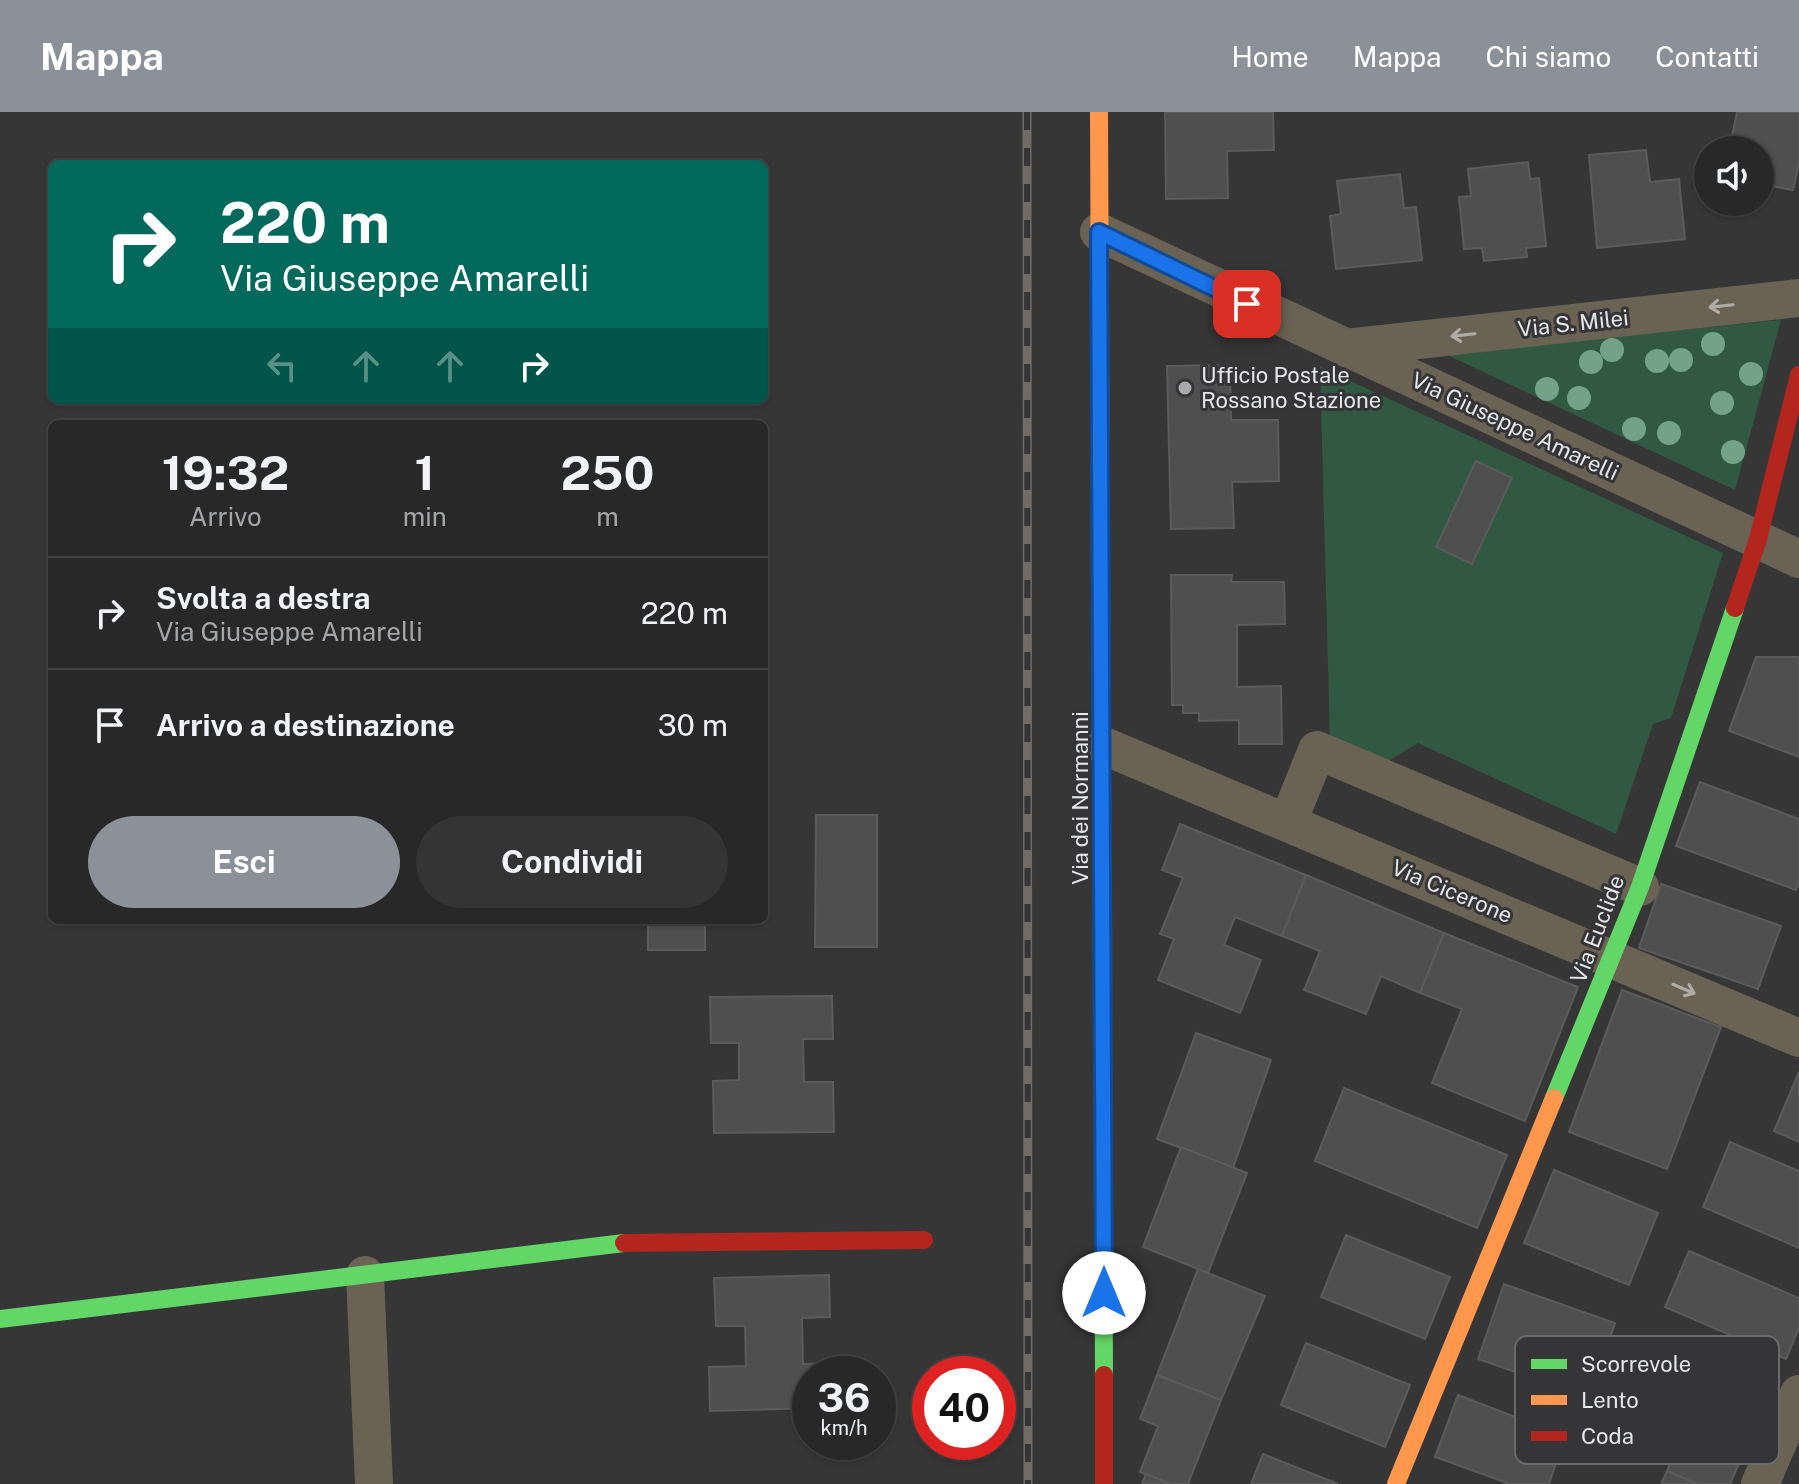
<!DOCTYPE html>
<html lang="it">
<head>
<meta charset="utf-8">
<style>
	body { margin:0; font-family:"Public Sans",sans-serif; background:#343435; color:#f1f3f6; height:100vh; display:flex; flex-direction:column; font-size:30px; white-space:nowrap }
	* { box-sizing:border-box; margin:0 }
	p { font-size:26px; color:#a5a6a8 }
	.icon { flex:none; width:44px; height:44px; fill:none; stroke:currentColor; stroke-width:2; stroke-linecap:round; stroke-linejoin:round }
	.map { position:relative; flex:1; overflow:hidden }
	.sheet { position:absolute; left:48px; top:308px; width:720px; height:504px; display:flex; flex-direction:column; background:#282829; border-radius:12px; box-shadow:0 2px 6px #0004,0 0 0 2px #444446 }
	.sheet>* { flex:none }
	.guide { position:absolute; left:48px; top:48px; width:720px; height:244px; border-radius:12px; box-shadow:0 2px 6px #0004,0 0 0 2px #444446; background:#00695c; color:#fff; overflow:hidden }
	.buttons { position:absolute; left:1694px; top:24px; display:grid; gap:16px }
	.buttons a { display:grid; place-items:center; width:80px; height:80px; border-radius:50%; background:#282829; box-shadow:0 2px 6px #0004,0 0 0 2px #444446; font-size:40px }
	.speed { position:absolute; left:792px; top:1244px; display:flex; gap:16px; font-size:40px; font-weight:700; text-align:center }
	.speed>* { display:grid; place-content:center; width:104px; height:104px; border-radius:50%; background:#282829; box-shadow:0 2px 6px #0004,0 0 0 2px #444446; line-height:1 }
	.speed small { font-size:20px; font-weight:400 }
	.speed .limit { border:12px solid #d22; background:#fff; color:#111 }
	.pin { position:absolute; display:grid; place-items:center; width:68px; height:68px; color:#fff; margin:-34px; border-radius:16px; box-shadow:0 4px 12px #0006 }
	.me { position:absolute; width:88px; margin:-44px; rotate:0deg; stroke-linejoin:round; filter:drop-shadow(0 0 6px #0008) }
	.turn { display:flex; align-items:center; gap:28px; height:168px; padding:0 40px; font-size:36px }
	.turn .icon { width:104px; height:104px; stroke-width:2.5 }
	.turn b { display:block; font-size:56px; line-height:68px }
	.lanes { display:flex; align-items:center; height:76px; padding:0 40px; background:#0003; justify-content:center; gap:40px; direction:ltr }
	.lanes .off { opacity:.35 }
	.eta { display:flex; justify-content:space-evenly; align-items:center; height:136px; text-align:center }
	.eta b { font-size:48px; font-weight:700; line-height:56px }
	.cta { display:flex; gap:16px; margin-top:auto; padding:16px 40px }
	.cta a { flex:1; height:92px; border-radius:48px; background:#8c9099; color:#fff; font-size:32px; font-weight:700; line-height:92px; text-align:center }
	.cta a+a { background:#343435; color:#f1f3f6 }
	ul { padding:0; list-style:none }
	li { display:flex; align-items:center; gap:24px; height:112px; padding:0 40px; border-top:2px solid #444446 }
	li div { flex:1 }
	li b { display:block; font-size:30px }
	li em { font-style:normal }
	header { display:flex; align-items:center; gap:48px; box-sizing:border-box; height:112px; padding:0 40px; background:#8c9099; color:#fff }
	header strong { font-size:38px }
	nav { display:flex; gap:44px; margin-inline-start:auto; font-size:28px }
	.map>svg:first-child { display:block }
</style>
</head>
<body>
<header>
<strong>Mappa</strong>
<nav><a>Home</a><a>Mappa</a><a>Chi siamo</a><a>Contatti</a></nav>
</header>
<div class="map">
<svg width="1799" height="1372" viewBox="0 0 1799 1372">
	<rect width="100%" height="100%" fill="#363637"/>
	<g fill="#315942">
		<polygon points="1781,208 1735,378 1443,241 1461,240"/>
		<polygon points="1320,255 1723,441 1671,606 1653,612 1616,722 1418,631 1385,651 1330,628"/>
	</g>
	<g fill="#4f4f50" stroke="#5b5b5c" stroke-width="2">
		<polygon points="1165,0 1273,0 1274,38 1227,39 1228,86 1166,87"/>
		<polygon points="1737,0 1799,0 1799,50 1793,78 1760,72 1760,38 1729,38"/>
		<polygon points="1646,38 1650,70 1679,67 1685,127 1597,136 1589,43"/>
		<polygon points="1528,50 1530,67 1539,66 1546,134 1526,136 1527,145 1484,149 1482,136 1464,137 1459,85 1471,84 1468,57"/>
		<polygon points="1400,62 1404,96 1416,95 1422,148 1336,157 1330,104 1341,102 1337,69"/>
		<polygon points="1230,253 1231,308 1278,308 1279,369 1232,370 1234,416 1171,417 1167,254"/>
		<polygon points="1476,349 1512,366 1472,452 1436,435"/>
		<polygon points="1171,463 1232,463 1231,470 1284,470 1285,512 1237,513 1237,575 1281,574 1282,632 1239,632 1239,608 1199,609 1199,601 1183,601 1183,593 1172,593"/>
		<polygon points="1756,545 1799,545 1799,645 1729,619"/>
		<polygon points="1700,670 1799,707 1799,769 1796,778 1676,734"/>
		<polygon points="816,703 877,703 877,835 815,835"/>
		<polygon points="1180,712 1306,763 1282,824 1235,805 1224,833 1261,848 1240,901 1158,868 1174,827 1160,822 1183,766 1162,758"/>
		<polygon points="1306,763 1444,821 1420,881 1381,864 1366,902 1304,878 1320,839 1282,824"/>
		<polygon points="1661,772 1781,814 1758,877 1639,836"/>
		<rect x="648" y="808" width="57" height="30"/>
		<polygon points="1444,821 1578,875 1525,1009 1432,971 1462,897 1420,881"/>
		<polygon points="1622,878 1721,915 1667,1057 1569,1020"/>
		<polygon points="832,884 833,927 803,927 804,970 833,970 834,1020 714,1021 713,969 739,968 739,931 711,931 710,885"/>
		<polygon points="1196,921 1271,948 1233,1056 1157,1027"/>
		<polygon points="1799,960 1799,1030 1774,1019"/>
		<polygon points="1344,976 1507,1043 1477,1116 1315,1049"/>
		<polygon points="1730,1030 1799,1059 1799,1136 1703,1095"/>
		<polygon points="1181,1035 1247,1061 1208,1161 1143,1135"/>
		<polygon points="1554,1058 1658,1101 1629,1173 1524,1131"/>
		<polygon points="1346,1123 1450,1165 1425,1227 1321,1185"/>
		<polygon points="1689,1139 1799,1186 1799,1216 1786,1247 1665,1195"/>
		<polygon points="1198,1157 1265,1184 1221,1288 1157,1263"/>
		<polygon points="829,1163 830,1205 802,1206 803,1252 833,1251 833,1262 810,1262 810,1296 710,1299 709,1255 746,1254 745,1214 716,1214 714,1166"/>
		<polygon points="1504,1172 1615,1211 1590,1286 1478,1247"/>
		<polygon points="1306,1231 1410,1273 1385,1335 1281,1293"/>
		<polygon points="1680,1252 1766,1290 1730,1372 1697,1372 1667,1359 1683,1318 1657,1306"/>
		<polygon points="1157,1263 1221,1288 1188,1372 1170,1372 1140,1360 1158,1314 1140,1307"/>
		<polygon points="1458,1283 1565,1324 1549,1372 1510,1372 1435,1345"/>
		<polygon points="1263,1342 1338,1372 1251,1372"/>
		<polygon points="1667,1359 1697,1372 1661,1372"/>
		<polygon points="1146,1362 1170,1372 1142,1372"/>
	</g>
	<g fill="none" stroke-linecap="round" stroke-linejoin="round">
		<g stroke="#6a6354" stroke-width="38">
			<polyline points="1099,120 1799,447"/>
			<polyline points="1346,236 1799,186"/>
			<polyline points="1104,634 1799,926"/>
			<polyline points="1288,710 1317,638 1640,775"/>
			<polyline points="365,1163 374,1372"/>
			<polyline points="1760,1372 1799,1282"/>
		</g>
		<g stroke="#63d668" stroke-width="18">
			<polyline points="1101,472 1104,1263"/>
			<polyline points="1554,986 1640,775 1735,496"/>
			<polyline points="0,1207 624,1131"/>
		</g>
		<g stroke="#ff974d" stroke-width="18">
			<polyline points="1099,0 1101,472"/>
			<polyline points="1396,1372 1554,986"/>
		</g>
		<g stroke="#b3261e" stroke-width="18">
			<polyline points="1735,496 1758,427 1799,263"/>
			<polyline points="624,1131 924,1128"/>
			<polyline points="1104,1263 1104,1372"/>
		</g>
		<g stroke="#706c65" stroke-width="9">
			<polyline id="rail" points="1027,0 1028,1372"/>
		</g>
		<use href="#rail" stroke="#353538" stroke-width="6" stroke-dasharray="18" stroke-linecap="butt"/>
	</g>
	<g fill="#73a287">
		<circle cx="1713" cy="232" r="12"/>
		<circle cx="1612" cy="238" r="12"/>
		<circle cx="1681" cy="248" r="12"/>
		<circle cx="1657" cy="249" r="12"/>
		<circle cx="1591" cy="250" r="12"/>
		<circle cx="1751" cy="262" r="12"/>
		<circle cx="1547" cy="277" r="12"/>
		<circle cx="1579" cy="286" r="12"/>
		<circle cx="1722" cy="291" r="12"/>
		<circle cx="1634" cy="317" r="12"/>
		<circle cx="1669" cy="321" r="12"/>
		<circle cx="1733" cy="340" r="12"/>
	</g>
	<defs><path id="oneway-shaft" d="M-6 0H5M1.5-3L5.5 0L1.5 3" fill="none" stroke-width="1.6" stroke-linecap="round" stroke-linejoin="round" transform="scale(2)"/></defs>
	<g stroke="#aeaca5">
		<use href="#oneway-shaft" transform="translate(1721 194) rotate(174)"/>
		<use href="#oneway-shaft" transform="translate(1463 223) rotate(174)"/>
		<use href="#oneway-shaft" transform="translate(1684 877) rotate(23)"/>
	</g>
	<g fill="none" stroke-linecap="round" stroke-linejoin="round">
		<g stroke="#114b97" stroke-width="20">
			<polyline id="route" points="1104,1181 1099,120 1247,192"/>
		</g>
		<use href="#route" stroke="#1a73e8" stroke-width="14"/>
	</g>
	<circle fill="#a8a9aa" stroke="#353538" stroke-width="3" cx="1185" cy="276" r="8"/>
	<g text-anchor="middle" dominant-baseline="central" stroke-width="6" stroke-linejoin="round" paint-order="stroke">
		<g font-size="22" fill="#e6e7e8" stroke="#353538">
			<text transform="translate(1573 211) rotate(-6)">Via S. Milei</text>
			<text transform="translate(1515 314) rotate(25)">Via Giuseppe Amarelli</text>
			<text transform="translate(1080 686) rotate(-90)">Via dei Normanni</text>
			<text transform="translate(1452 779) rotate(23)">Via Cicerone</text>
			<text transform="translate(1597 817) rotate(-69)">Via Euclide</text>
		</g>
		<g font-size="22" fill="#e6e7e8" stroke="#353538" text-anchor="start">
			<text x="1201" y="263">Ufficio Postale<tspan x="1201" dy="25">Rossano Stazione</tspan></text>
		</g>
	</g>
	<rect x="1515" y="1224" width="264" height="128" rx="12" fill="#353538" stroke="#6a6a6d" stroke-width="2"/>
	<rect x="1531" y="1247" width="36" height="10" fill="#63d668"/>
	<rect x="1531" y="1283" width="36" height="10" fill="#ff974d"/>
	<rect x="1531" y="1319" width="36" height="10" fill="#b3261e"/>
	<g font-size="22" fill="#e6e7e8">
		<text x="1581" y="1260">Scorrevole</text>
		<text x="1581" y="1296">Lento</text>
		<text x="1581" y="1332">Coda</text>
	</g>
</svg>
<div class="buttons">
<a><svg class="icon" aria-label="sound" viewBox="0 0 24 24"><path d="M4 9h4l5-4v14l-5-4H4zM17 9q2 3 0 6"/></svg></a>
</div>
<div class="speed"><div>36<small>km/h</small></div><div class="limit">40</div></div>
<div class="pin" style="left:1247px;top:192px;background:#d93025"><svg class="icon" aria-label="arrive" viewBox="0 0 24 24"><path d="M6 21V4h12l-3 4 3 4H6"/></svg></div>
<svg class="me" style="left:1104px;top:1181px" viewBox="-20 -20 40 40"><circle r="19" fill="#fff"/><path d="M0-13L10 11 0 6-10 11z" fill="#1a73e8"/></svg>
<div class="guide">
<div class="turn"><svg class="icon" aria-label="right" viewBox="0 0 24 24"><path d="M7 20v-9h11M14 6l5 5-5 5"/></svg><div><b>220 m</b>Via Giuseppe Amarelli</div></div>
<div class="lanes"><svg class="icon off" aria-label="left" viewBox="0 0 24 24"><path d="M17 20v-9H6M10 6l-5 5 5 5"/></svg><svg class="icon off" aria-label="ahead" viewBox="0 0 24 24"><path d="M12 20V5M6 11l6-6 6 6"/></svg><svg class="icon off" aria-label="ahead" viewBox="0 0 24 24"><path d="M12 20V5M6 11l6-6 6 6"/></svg><svg class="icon" aria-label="right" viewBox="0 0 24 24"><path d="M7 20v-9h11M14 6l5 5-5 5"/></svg></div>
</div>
<section class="sheet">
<div class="eta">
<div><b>19:32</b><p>Arrivo</p></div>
<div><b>1</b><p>min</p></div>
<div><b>250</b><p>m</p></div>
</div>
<ul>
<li><svg class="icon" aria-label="right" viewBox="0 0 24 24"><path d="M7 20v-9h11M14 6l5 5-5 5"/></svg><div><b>Svolta a destra</b><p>Via Giuseppe Amarelli</p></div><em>220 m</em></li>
<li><svg class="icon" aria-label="arrive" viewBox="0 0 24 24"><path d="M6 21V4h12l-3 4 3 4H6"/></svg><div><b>Arrivo a destinazione</b></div><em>30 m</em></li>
</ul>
<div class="cta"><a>Esci</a><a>Condividi</a></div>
</section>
</div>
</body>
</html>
